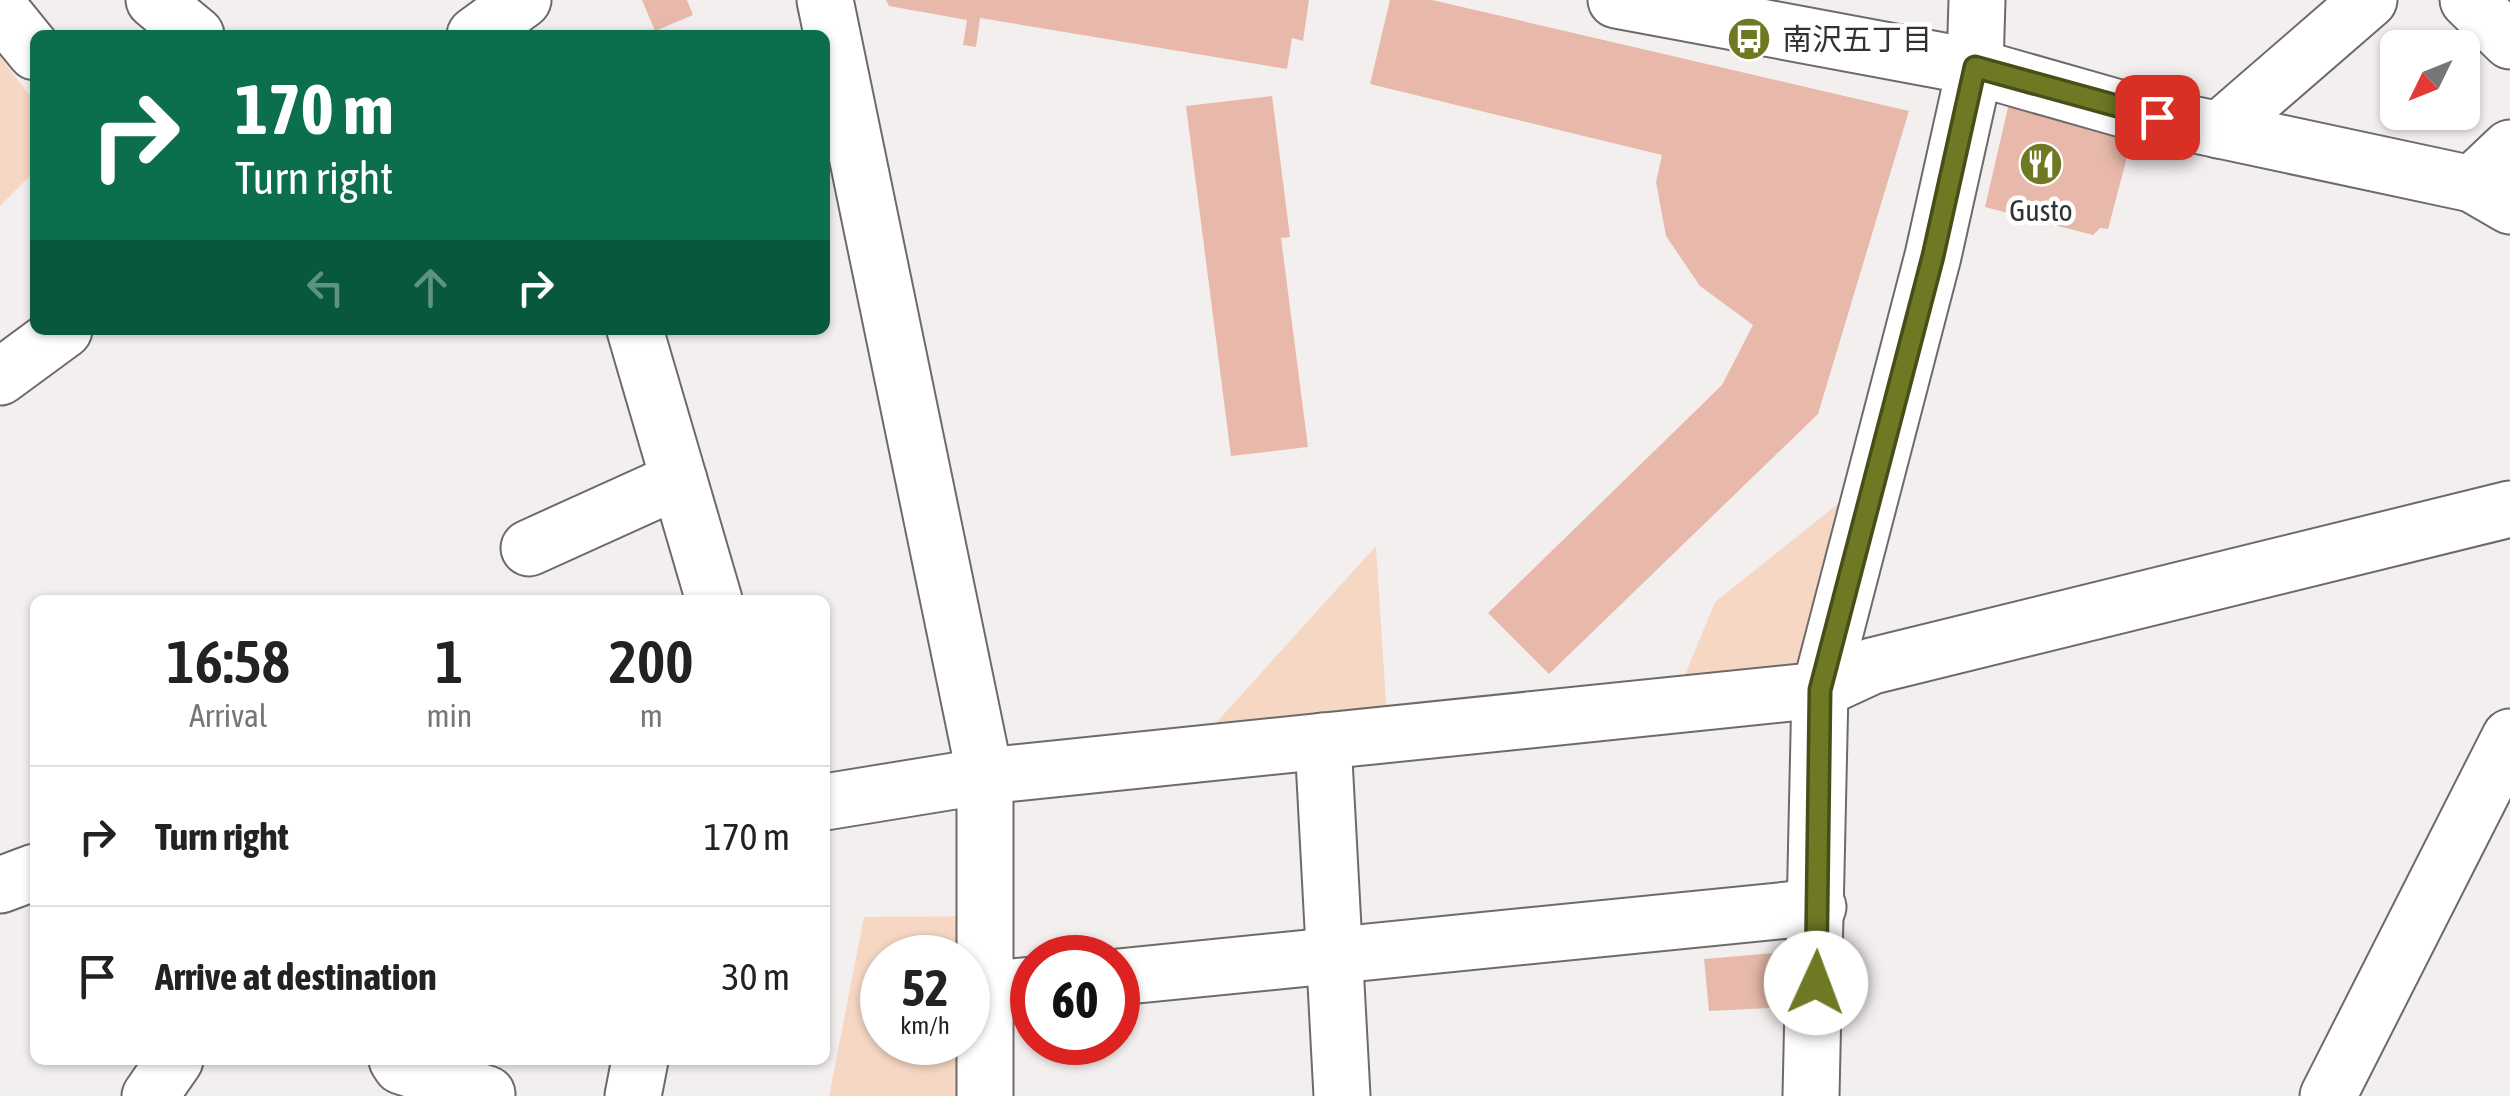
<!DOCTYPE html>
<html lang="en">
<head>
<meta charset="utf-8">
<style>
	body { margin:0; font-family:"Asap Condensed","Noto Sans JP",sans-serif; background:#f2f2f2; color:#222; height:100vh; display:flex; flex-direction:column; font-size:38px; white-space:nowrap }
	* { box-sizing:border-box; margin:0 }
	p { font-size:32px; color:#767676 }
	.icon { flex:none; width:55px; height:55px; fill:none; stroke:currentColor; stroke-width:2; stroke-linecap:round; stroke-linejoin:round }
	.map { position:relative; flex:1; overflow:hidden }
	.panel { position:absolute; left:30px; top:595px; width:800px; height:470px; display:flex; flex-direction:column; background:#fff; border-radius:15px; box-shadow:0 2px 8px #0004 }
	.panel>* { flex:none }
	.top-card { position:absolute; left:30px; top:30px; width:800px; height:305px; border-radius:15px; box-shadow:0 2px 8px #0004; background:#0b6e4f; color:#fff; overflow:hidden }
	.needle { width:65px; rotate:227deg }
	.tools { position:absolute; left:2380px; top:30px; display:grid; gap:20px }
	.tools a { display:grid; place-items:center; width:100px; height:100px; border-radius:15px; background:#fff; box-shadow:0 2px 8px #0004; font-size:50px }
	.speed { position:absolute; left:860px; top:935px; display:flex; gap:20px; font-size:50px; font-weight:700; text-align:center }
	.speed>* { display:grid; place-content:center; width:130px; height:130px; border-radius:50%; background:#fff; box-shadow:0 2px 8px #0004; line-height:1 }
	.speed small { font-size:25px; font-weight:400 }
	.speed .limit { border:15px solid #d22; background:#fff; color:#111 }
	.pin { position:absolute; display:grid; place-items:center; width:85px; height:85px; color:#fff; margin:-42px; border-radius:20px; box-shadow:0 5px 15px #0006 }
	.me { position:absolute; width:110px; margin:-55px; rotate:2deg; stroke-linejoin:round; filter:drop-shadow(0 0 8px #0008) }
	.turn { display:flex; align-items:center; gap:35px; height:210px; padding:0 40px; font-size:45px }
	.turn .icon { width:130px; height:130px; stroke-width:2.5 }
	.turn b { display:block; font-size:70px; line-height:85px }
	.lanes { display:flex; align-items:center; height:95px; padding:0 40px; background:#0003; justify-content:center; gap:50px; direction:ltr }
	.lanes .off { opacity:.35 }
	.eta { display:flex; justify-content:space-evenly; align-items:center; height:170px; text-align:center }
	.eta b { font-size:60px; font-weight:600; line-height:70px }
	ul { padding:0; list-style:none }
	li { display:flex; align-items:center; gap:30px; height:140px; padding:0 40px; border-top:2px solid #e0e0e0 }
	li div { flex:1 }
	li b { display:block; font-size:38px }
	li em { font-style:normal }
	.map>svg:first-child { display:block }
</style>
</head>
<body>
<div class="map">
<svg width="2510" height="1096" viewBox="0 0 2510 1096">
	<rect width="100%" height="100%" fill="#f4efef"/>
	<g fill="#f5d7c3" fill-rule="evenodd">
		<polygon points="0,57 35,102 35,171 0,206"/>
		<polygon points="1878,472 1820,690 1673,704 1715,602"/>
		<polygon points="1376,546 1388,734 1185,757"/>
		<path d="M986 916V1096H829L864 917ZM882 958H968V1042H882Z"/>
	</g>
	<g fill="#e8b9ab">
		<polygon points="642,0 687,0 693,15 655,31"/>
		<polygon points="886,0 1309,0 1303,41 1292,38 1287,69 980,18 976,47 963,45 967,20 889,6"/>
		<polygon points="1390,0 1432,0 1909,111 1818,414 1549,674 1488,613 1722,385 1753,325 1700,286 1666,236 1656,182 1662,155 1370,84"/>
		<polygon points="1272,96 1290,237 1281,238 1308,447 1231,456 1186,106"/>
		<polygon points="2009,103 2118,129 2119,140 2130,146 2108,229 2100,228 2093,235 1985,207"/>
		<polygon points="1787,952 1790,1007 1709,1011 1704,959"/>
	</g>
	<g fill="none" stroke-linecap="round" stroke-linejoin="round">
		<g stroke="#6e6a6a" stroke-width="59">
			<g id="minor">
				<polyline points="154,0 196,35"/>
				<polyline points="825,0 985,776 985,1096"/>
				<polyline points="1616,0 1975,67 2126,110 2472,184 2510,206"/>
				<polyline points="2468,0 2510,41"/>
				<polyline points="0,9 35,52"/>
				<polyline points="475,35 523,0"/>
				<polyline points="2219,130 2369,0"/>
				<polyline points="2472,184 2510,148"/>
				<polyline points="635,330 714,600"/>
				<polyline points="0,377 64,330"/>
				<polyline points="529,548 679,480"/>
				<polyline points="1323,741 1342,1096"/>
				<polyline points="825,802 985,776 1820,690 1872,666 2510,509"/>
				<polyline points="0,885 35,872"/>
				<polyline points="1118,977 1818,907"/>
				<polyline points="985,990 1032,985"/>
				<polyline points="397,1060 401,1066 487,1094"/>
				<polyline points="150,1096 175,1060"/>
				<polyline points="633,1096 640,1060"/>
				<polyline points="2328,1096 2510,737"/>
			</g>
		</g>
		<g stroke="#6e6a6a" stroke-width="59">
			<polyline id="major" points="1811,1096 1820,690 1933,256 1975,67 1977,0"/>
		</g>
		<use href="#minor" stroke="#fff" stroke-width="55"/>
		<use href="#major" stroke="#fff" stroke-width="55"/>
	</g>
	<g fill="none" stroke-linecap="round" stroke-linejoin="round">
		<g stroke="#484e17" stroke-width="25">
			<polyline id="route" points="1816,983 1820,690 1933,256 1975,67 2157,117"/>
		</g>
		<use href="#route" stroke="#6f7823" stroke-width="18"/>
	</g>
	<defs>
		<g id="bus-disc" transform="scale(2.25)"><circle r="9.5" fill="#6f7823" stroke="#fff"/><path d="M-5-6H5V4H4V6H2V4H-2V6H-4V4H-5ZM-3.5-4V0h7V-4ZM-3.5 1.2v1.5H-2V1.2ZM2 1.2v1.5H3.5V1.2Z" fill="#fff"/></g>
		<g id="restaurant-disc" transform="scale(2.25)"><circle r="9.5" fill="#6f7823" stroke="#fff"/><path d="M-5-6h1v4h1v-4h1v4h1v-4h1v5L-1.5 .5V6h-2V.5L-5-1ZM5-6V6H3V1.5H1.5Q1.5-4 5-6Z" fill="#fff"/></g>
	</defs>
	<g fill-rule="evenodd">
		<use href="#bus-disc" x="1749" y="39"/>
		<use href="#restaurant-disc" x="2041" y="164"/>
	</g>
	<g text-anchor="middle" dominant-baseline="central" stroke-width="9" stroke-linejoin="round" paint-order="stroke">
		<g font-size="30" fill="#333131" stroke="#fff" text-anchor="start">
			<text x="1782" y="39">南沢五丁目</text>
			<text x="2041" y="210" text-anchor="middle">Gusto</text>
		</g>
	</g>
</svg>
<div class="tools">
<a><svg class="needle" viewBox="-14 -14 28 28"><path d="M0-13l5 13h-10z" fill="#e53935"/><path d="M0 13l5-13h-10z" fill="#767676"/></svg></a>
</div>
<div class="speed"><div>52<small>km/h</small></div><div class="limit">60</div></div>
<div class="pin" style="left:2157px;top:117px;background:#d93025"><svg class="icon" aria-label="arrive" viewBox="0 0 24 24"><path d="M6 21V4h12l-3 4 3 4H6"/></svg></div>
<svg class="me" style="left:1816px;top:983px" viewBox="-20 -20 40 40"><circle r="19" fill="#fff"/><path d="M0-13L10 11 0 6-10 11z" fill="#6f7823"/></svg>
<div class="top-card">
<div class="turn"><svg class="icon" aria-label="right" viewBox="0 0 24 24"><path d="M7 20v-9h11M14 6l5 5-5 5"/></svg><div><b>170 m</b>Turn right</div></div>
<div class="lanes"><svg class="icon off" aria-label="left" viewBox="0 0 24 24"><path d="M17 20v-9H6M10 6l-5 5 5 5"/></svg><svg class="icon off" aria-label="ahead" viewBox="0 0 24 24"><path d="M12 20V5M6 11l6-6 6 6"/></svg><svg class="icon" aria-label="right" viewBox="0 0 24 24"><path d="M7 20v-9h11M14 6l5 5-5 5"/></svg></div>
</div>
<section class="panel">
<div class="eta">
<div><b>16:58</b><p>Arrival</p></div>
<div><b>1</b><p>min</p></div>
<div><b>200</b><p>m</p></div>
</div>
<ul>
<li><svg class="icon" aria-label="right" viewBox="0 0 24 24"><path d="M7 20v-9h11M14 6l5 5-5 5"/></svg><div><b>Turn right</b></div><em>170 m</em></li>
<li><svg class="icon" aria-label="arrive" viewBox="0 0 24 24"><path d="M6 21V4h12l-3 4 3 4H6"/></svg><div><b>Arrive at destination</b></div><em>30 m</em></li>
</ul>
</section>
</div>
</body>
</html>
